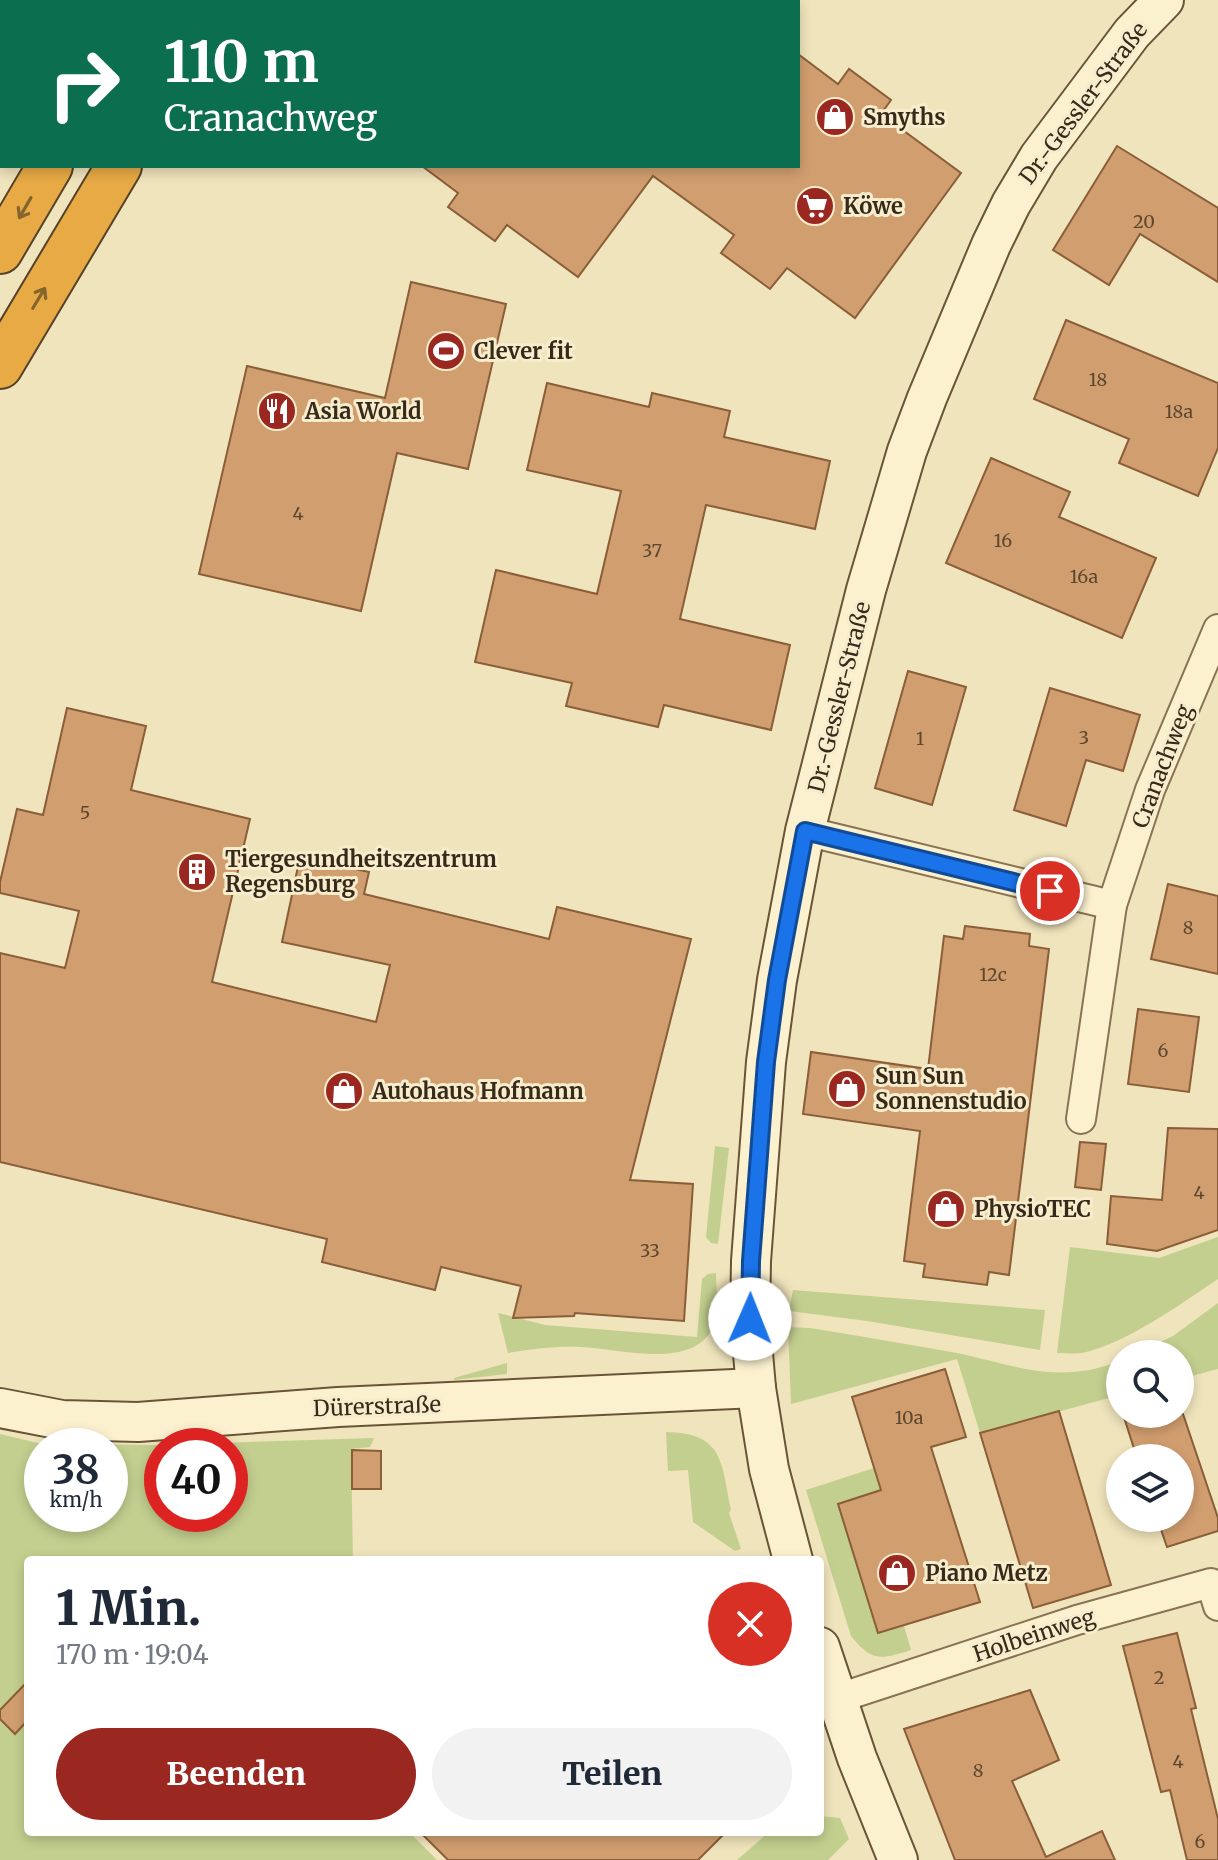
<!DOCTYPE html>
<html lang="de">
<head>
<meta charset="utf-8">
<style>
	body { margin:0; font-family:Merriweather,serif; background:#f2f2f3; color:#1f2937; height:100vh; display:flex; flex-direction:column; font-size:30px; white-space:nowrap }
	* { box-sizing:border-box; margin:0 }
	p { font-size:26px; color:#747a83 }
	.icon { flex:none; width:44px; height:44px; fill:none; stroke:currentColor; stroke-width:2; stroke-linecap:round; stroke-linejoin:round }
	.map { position:relative; flex:1; overflow:hidden }
	.sheet { position:absolute; left:24px; top:1556px; width:800px; height:280px; display:flex; flex-direction:column; background:#fff; border-radius:8px; box-shadow:0 4px 12px #0003 }
	.sheet>* { flex:none }
	.guide { position:absolute; left:0px; top:0px; width:800px; height:168px; box-shadow:0 4px 12px #0003; background:#0b6e4f; color:#fff; overflow:hidden }
	.tools { position:absolute; left:1106px; top:1340px; display:grid; gap:16px }
	.tools a { display:grid; place-items:center; width:88px; height:88px; border-radius:50%; background:#fff; box-shadow:0 4px 12px #0003; font-size:40px }
	.speed { position:absolute; left:24px; top:1428px; display:flex; gap:16px; font-size:40px; font-weight:700; text-align:center }
	.speed>* { display:grid; place-content:center; width:104px; height:104px; border-radius:50%; background:#fff; box-shadow:0 4px 12px #0003; line-height:1 }
	.speed small { font-size:20px; font-weight:400 }
	.speed .limit { border:12px solid #d22; background:#fff; color:#111 }
	.pin { position:absolute; display:grid; place-items:center; width:68px; height:68px; color:#fff; margin:-34px; border:4px solid #fff; border-radius:50%; box-shadow:0 2px 8px #0007 }
	.me { position:absolute; width:88px; margin:-44px; rotate:1deg; stroke-linejoin:round; filter:drop-shadow(0 0 6px #0008) }
	.turn { display:flex; align-items:center; gap:28px; height:168px; padding:0 32px; font-size:36px }
	.turn .icon { width:104px; height:104px; stroke-width:2.5 }
	.turn b { display:block; font-size:56px; line-height:68px }
	.round { display:grid; place-items:center; flex:none; width:84px; height:84px; border-radius:42px; background:#f2f2f3 }
	.head { display:flex; align-items:center; justify-content:space-between; height:136px; padding:0 32px }
	h1 { font-size:48px; font-weight:800; line-height:60px }
	.button { display:flex; gap:16px; margin-top:auto; padding:16px 32px }
	.button a { flex:1; height:92px; border-radius:48px; background:#9b2721; color:#fff; font-size:32px; font-weight:800; line-height:92px; text-align:center }
	.button a+a { background:#f2f2f3; color:#1f2937 }
	.map>svg:first-child { display:block }
</style>
</head>
<body>
<div class="map">
<svg width="1218" height="1860" viewBox="0 0 1218 1860">
	<rect width="100%" height="100%" fill="#f0e4bc"/>
	<g fill="#c3cf8f" fill-rule="evenodd">
		<polygon points="0,0 90,0 2,2 0,146"/>
		<polygon points="715,1146 729,1148 718,1244 711,1243 706,1237"/>
		<path d="M1218 1237V1279C1181 1304 1125 1344 1082 1353 1074 1354 1065 1353 1057 1353L1070 1247 1159 1258Z"/>
		<path d="M716 1273C716 1289 720 1314 713 1328 691 1371 617 1348 581 1347 557 1346 531 1349 508 1353L498 1313 545 1325 697 1337 702 1279 708 1274Z"/>
		<polygon points="793,1290 1045,1310 1040,1350 867,1321 789,1311"/>
		<polygon points="1218,1303 1218,1369 1180,1379 1180,1354 1135,1354 1173,1336"/>
		<path d="M788 1327 810 1328C859 1336 908 1344 957 1353 1018 1366 1057 1385 1120 1361V1395L980 1433 957 1359 791 1404Z"/>
		<polygon points="507,1363 507,1374 454,1380 454,1378"/>
		<path d="M666 1432C724 1433 721 1462 731 1509L729 1513 741 1549 735 1551 693 1522 688 1470 668 1471Z"/>
		<path d="M0 1434 42 1444 40 1449 42 1450V1514H110V1446L84 1444 154 1445 374 1438 370 1447 351 1449 353 1560H28V1832H409L437 1860H0ZM162 1446H230V1514H162Z"/>
		<path d="M874 1468 881 1490 838 1504 878 1633 904 1626 911 1650C882 1659 872 1663 851 1636L806 1490Z"/>
		<polygon points="820,1816 840,1818 849,1839 828,1860 737,1860 769,1832 820,1832"/>
	</g>
	<g fill="#d19e6f" stroke="#895e39" stroke-width="2">
		<polygon points="798,54 838,84 849,69 891,100 881,114 961,173 855,318 787,268 770,289 721,253 734,235 653,176 578,277 507,225 495,241 448,207 458,193 422,166 798,166"/>
		<polygon points="1117,146 1218,208 1218,282 1140,234 1109,285 1053,250"/>
		<polygon points="411,282 506,304 468,469 397,453 361,611 199,574 247,366 385,398"/>
		<polygon points="1066,320 1218,383 1218,448 1198,496 1119,463 1129,439 1034,399"/>
		<polygon points="547,383 649,407 652,393 730,411 724,437 830,461 815,529 706,505 680,619 790,645 771,730 664,705 658,727 566,706 572,683 475,662 496,570 597,594 621,491 527,470"/>
		<polygon points="991,458 1070,492 1059,517 1156,558 1122,638 946,563"/>
		<polygon points="908,671 966,687 932,805 875,788"/>
		<polygon points="1050,688 1140,715 1123,771 1086,760 1066,826 1014,810"/>
		<polygon points="67,708 146,726 131,790 250,819 212,982 376,1022 390,965 282,942 300,857 369,872 364,894 549,939 557,907 691,939 630,1180 693,1184 684,1321 575,1313 574,1316 513,1318 521,1286 441,1267 435,1290 322,1262 327,1239 0,1162 0,953 65,968 79,911 0,893 0,882 17,809 43,815"/>
		<polygon points="1168,884 1218,896 1218,974 1151,959"/>
		<polygon points="965,926 1030,934 1029,946 1049,949 1009,1275 989,1272 987,1285 923,1277 925,1264 904,1261 920,1131 803,1114 811,1052 928,1069 944,936 963,939"/>
		<polygon points="1138,1009 1199,1017 1189,1092 1128,1084"/>
		<polygon points="1168,1128 1218,1129 1218,1230 1157,1251 1107,1244 1111,1196 1162,1200"/>
		<polygon points="1080,1142 1106,1144 1101,1190 1075,1187"/>
		<polygon points="945,1369 966,1437 931,1447 980,1602 878,1633 838,1504 881,1490 852,1397"/>
		<polygon points="1059,1411 1111,1585 1033,1608 980,1433"/>
		<polygon points="1123,1414 1183,1414 1218,1518 1218,1531 1167,1547 1157,1518 1180,1518 1180,1458 1137,1458"/>
		<polygon points="352,1450 381,1451 381,1489 352,1489"/>
		<polygon points="1177,1633 1196,1708 1191,1709 1218,1819 1218,1860 1187,1860 1170,1790 1161,1792 1123,1646"/>
		<polygon points="28,1681 28,1720 15,1734 0,1719 0,1710"/>
		<polygon points="1030,1690 1059,1760 1012,1781 1046,1857 1102,1831 1115,1860 955,1860 904,1729"/>
		<polygon points="420,1832 726,1832 698,1860 448,1860"/>
	</g>
	<g fill="none" stroke-linecap="round" stroke-linejoin="round">
		<g stroke="#897354" stroke-width="32">
			<g id="street">
				<polyline points="805,831 1112,905"/>
				<polyline points="1081,1119 1112,905 1150,790 1218,629"/>
				<polyline points="836,1699 1077,1620 1211,1583 1218,1606"/>
			</g>
		</g>
		<g stroke="#6a5438" stroke-width="42">
			<g id="secondary">
				<polyline points="0,1408 62,1420 138,1422 338,1407 756,1388"/>
				<polyline points="793,1560 769,1469 756,1388 750,1319 751,1261 766,1062 777,980 805,831 866,590 907,451 927,398 991,245 1011,204 1039,157 1132,33 1164,0"/>
				<polyline points="820,1647 857,1758 898,1860"/>
			</g>
		</g>
		<g stroke="#564129" stroke-width="48">
			<g id="highway">
				<polyline points="148,2 149,0"/>
				<polyline points="219,2 220,0"/>
				<polyline points="0,251 50,166"/>
				<polyline points="0,366 119,166"/>
			</g>
		</g>
		<use href="#street" stroke="#fbf1cf" stroke-width="28"/>
		<use href="#secondary" stroke="#fbf1cf" stroke-width="38"/>
		<use href="#highway" stroke="#e7aa45" stroke-width="44"/>
	</g>
	<defs><path id="oneway-shaft" d="M-6 0H5M1.5-3L5.5 0L1.5 3" fill="none" stroke-width="1.6" stroke-linecap="round" stroke-linejoin="round" transform="scale(2)"/></defs>
	<g stroke="#86642d">
		<use href="#oneway-shaft" transform="translate(25 208) rotate(120)"/>
		<use href="#oneway-shaft" transform="translate(39 298) rotate(-59)"/>
	</g>
	<g fill="none" stroke-linecap="round" stroke-linejoin="round">
		<g stroke="#114b97" stroke-width="20">
			<polyline id="route" points="750,1319 751,1261 766,1062 777,980 805,831 1050,891"/>
		</g>
		<use href="#route" stroke="#1a73e8" stroke-width="14"/>
	</g>
	<defs>
		<g id="shop-disc" transform="scale(2)"><circle r="9.5" fill="#9b2721" stroke="#f7edcc"/><path d="M-5-2.5h2.3a2.7 3.5 0 0 1 5.4 0H5L5.5 6h-11ZM-1.5-2.5h3a1.5 2.3 0 0 0-3 0Z" fill="#fff"/></g>
		<g id="supermarket-disc" transform="scale(2)"><circle r="9.5" fill="#9b2721" stroke="#f7edcc"/><path d="M-6-5.5h2.5l.6 2H6L4.5 2H-2.5L-4.4-4H-6ZM-1.5 3.2a1.3 1.3 0 1 0 .1 0ZM3 3.2a1.3 1.3 0 1 0 .1 0Z" fill="#fff"/></g>
		<g id="stadium-disc" transform="scale(2)"><circle r="9.5" fill="#9b2721" stroke="#f7edcc"/><path d="M0-5a6.5 5 0 1 0 0 10a6.5 5 0 1 0 0-10ZM-3.5-1.8h7v3.6h-7Z" fill="#fff"/></g>
		<g id="restaurant-disc" transform="scale(2)"><circle r="9.5" fill="#9b2721" stroke="#f7edcc"/><path d="M-5-6h1v4h1v-4h1v4h1v-4h1v5L-1.5 .5V6h-2V.5L-5-1ZM5-6V6H3V1.5H1.5Q1.5-4 5-6Z" fill="#fff"/></g>
		<g id="building-disc" transform="scale(2)"><circle r="9.5" fill="#9b2721" stroke="#f7edcc"/><path d="M-4-6H4V6H1V3H-1V6H-4ZM-2.5-4.3h1.7v1.8h-1.7ZM.8-4.3h1.7v1.8H.8ZM-2.5-1h1.7V.8h-1.7ZM.8-1h1.7V.8H.8Z" fill="#fff"/></g>
	</defs>
	<g fill-rule="evenodd">
		<use href="#shop-disc" x="835" y="117"/>
		<use href="#supermarket-disc" x="815" y="206"/>
		<use href="#stadium-disc" x="446" y="351"/>
		<use href="#restaurant-disc" x="277" y="411"/>
		<use href="#building-disc" x="197" y="872"/>
		<use href="#shop-disc" x="847" y="1089"/>
		<use href="#shop-disc" x="344" y="1091"/>
		<use href="#shop-disc" x="946" y="1209"/>
		<use href="#shop-disc" x="897" y="1573"/>
	</g>
	<g text-anchor="middle" dominant-baseline="central" stroke-width="6" stroke-linejoin="round" paint-order="stroke">
		<g font-size="18" fill="#5e472f">
			<text x="1144" y="221">20</text>
			<text x="1098" y="379">18</text>
			<text x="1179" y="411">18a</text>
			<text x="298" y="513">4</text>
			<text x="1003" y="540">16</text>
			<text x="652" y="550">37</text>
			<text x="1084" y="576">16a</text>
			<text x="1084" y="737">3</text>
			<text x="920" y="738">1</text>
			<text x="85" y="812">5</text>
			<text x="1188" y="927">8</text>
			<text x="993" y="974">12c</text>
			<text x="1163" y="1050">6</text>
			<text x="1199" y="1192">4</text>
			<text x="650" y="1250">33</text>
			<text x="909" y="1417">10a</text>
			<text x="1159" y="1677">2</text>
			<text x="1178" y="1761">4</text>
			<text x="978" y="1770">8</text>
			<text x="1200" y="1841">6</text>
		</g>
		<g font-size="22" fill="#372a1a" stroke="#f7edcc">
			<text transform="translate(1083 103) rotate(-53)">Dr.-Gessler-Straße</text>
			<text transform="translate(839 697) rotate(-76)">Dr.-Gessler-Straße</text>
			<text transform="translate(1162 766) rotate(-69)">Cranachweg</text>
			<text transform="translate(377 1406) rotate(-2)">Dürerstraße</text>
			<text transform="translate(1034 1635) rotate(-18)">Holbeinweg</text>
		</g>
		<g font-size="22" font-weight="bold" fill="#372a1a" stroke="#f7edcc" text-anchor="start">
			<text x="863" y="117">Smyths</text>
			<text x="843" y="206">Köwe</text>
			<text x="474" y="351">Clever fit</text>
			<text x="305" y="411">Asia World</text>
			<text x="225" y="859">Tiergesundheitszentrum<tspan x="225" dy="25">Regensburg</tspan></text>
			<text x="875" y="1076">Sun Sun<tspan x="875" dy="25">Sonnenstudio</tspan></text>
			<text x="372" y="1091">Autohaus Hofmann</text>
			<text x="974" y="1209">PhysioTEC</text>
			<text x="925" y="1573">Piano Metz</text>
		</g>
	</g>
</svg>
<div class="tools">
<a><svg class="icon" aria-label="search" viewBox="0 0 24 24"><circle cx="10" cy="10" r="6"/><path d="M15 15l6 6"/></svg></a>
<a><svg class="icon" aria-label="layers" viewBox="0 0 24 24"><path d="M12 4l9 5-9 5-9-5zM3 14l9 5 9-5"/></svg></a>
</div>
<div class="speed"><div>38<small>km/h</small></div><div class="limit">40</div></div>
<div class="pin" style="left:1050px;top:891px;background:#d93025"><svg class="icon" aria-label="arrive" viewBox="0 0 24 24"><path d="M6 21V4h12l-3 4 3 4H6"/></svg></div>
<svg class="me" style="left:750px;top:1319px" viewBox="-20 -20 40 40"><circle r="19" fill="#fff"/><path d="M0-13L10 11 0 6-10 11z" fill="#1a73e8"/></svg>
<div class="guide">
<div class="turn"><svg class="icon" aria-label="right" viewBox="0 0 24 24"><path d="M7 20v-9h11M14 6l5 5-5 5"/></svg><div><b>110 m</b>Cranachweg</div></div>
</div>
<section class="sheet">
<div class="head"><div><h1>1 Min.</h1><p>170 m · 19:04</p></div><a class="round" style="background:#d93025;color:#fff"><svg class="icon" aria-label="close" viewBox="0 0 24 24"><path d="M6 6l12 12M18 6L6 18"/></svg></a></div>
<div class="button"><a>Beenden</a><a>Teilen</a></div>
</section>
</div>
</body>
</html>
